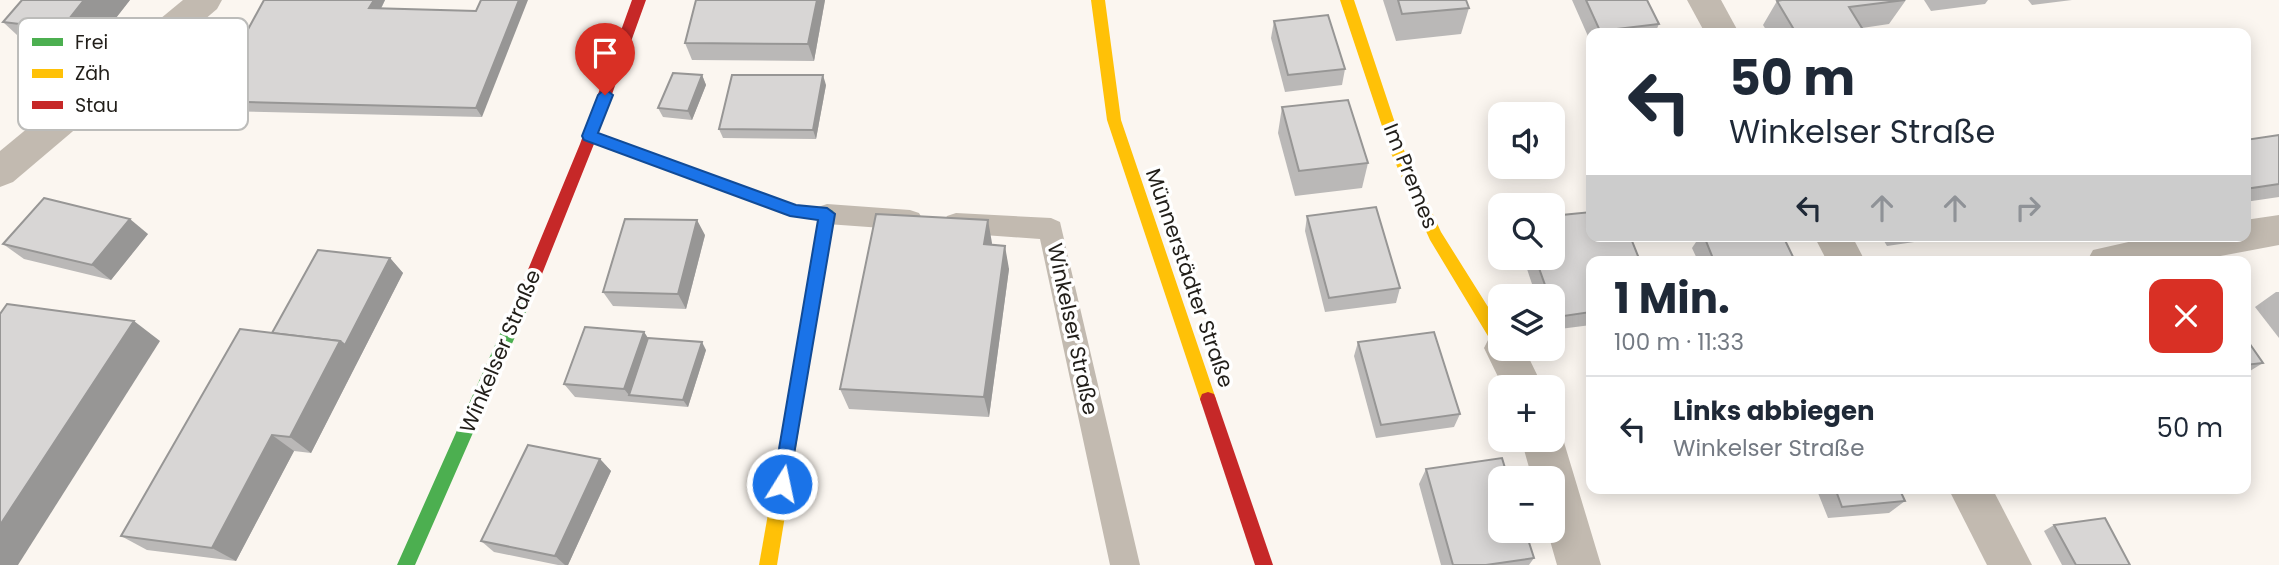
<!DOCTYPE html>
<html lang="de">
<head>
<meta charset="utf-8">
<style>
	body { margin:0; font-family:Poppins,sans-serif; background:#f2f2f3; color:#1f2937; height:100vh; display:flex; flex-direction:column; font-size:26px; white-space:nowrap }
	* { box-sizing:border-box; margin:0 }
	p { font-size:23px; color:#747a83 }
	.icon { flex:none; width:38px; height:38px; fill:none; stroke:currentColor; stroke-width:2; stroke-linecap:round; stroke-linejoin:round }
	.map { position:relative; flex:1; overflow:hidden }
	.side { position:absolute; left:1586px; top:256px; width:665px; height:238px; display:flex; flex-direction:column; background:#fff; border-radius:14px; box-shadow:0 4px 18px #0003 }
	.side>* { flex:none }
	.banner { position:absolute; left:1586px; top:28px; width:665px; height:214px; border-radius:14px; box-shadow:0 4px 18px #0003; background:#fff; color:#1f2937; overflow:hidden }
	.tools { position:absolute; left:1488px; top:102px; display:grid; gap:14px }
	.tools a { display:grid; place-items:center; width:77px; height:77px; border-radius:14px; background:#fff; box-shadow:0 4px 18px #0003; font-size:35px }
	.pin { position:absolute; display:grid; place-items:center; width:60px; height:60px; color:#fff; margin:-72px -30px; border-radius:50% 50% 50% 0; rotate:-45deg; box-shadow:0 0 7px #0007 }
	.pin .icon { rotate:45deg }
	.me { position:absolute; width:77px; margin:-38px; rotate:10deg; stroke-linejoin:round; filter:drop-shadow(0 0 5px #0008) }
	.turn { display:flex; align-items:center; gap:24px; height:147px; padding:0 28px; font-size:32px }
	.turn .icon { width:91px; height:91px; stroke-width:2.5 }
	.turn b { display:block; font-size:49px; line-height:60px }
	.lanes { display:flex; align-items:center; height:66px; padding:0 28px; background:#0003; justify-content:center; gap:35px; direction:ltr }
	.lanes .off { opacity:.35 }
	.round { display:grid; place-items:center; flex:none; width:74px; height:74px; border-radius:14px; background:#f2f2f3 }
	.head { display:flex; align-items:center; justify-content:space-between; height:119px; padding:0 28px }
	h1 { font-size:42px; font-weight:700; line-height:52px }
	ul { padding:0; list-style:none }
	li { display:flex; align-items:center; gap:21px; height:105px; padding:0 28px; border-top:2px solid #e0e1e3 }
	li div { flex:1 }
	li b { display:block; font-size:26px }
	li em { font-style:normal }
	.map>svg:first-child { display:block }
</style>
</head>
<body>
<div class="map">
<svg width="2279" height="565" viewBox="0 0 2279 565">
	<rect width="100%" height="100%" fill="#fbf6f0"/>
	<g fill="none" stroke-linecap="round" stroke-linejoin="round">
		<g fill="#c2bab0" fill-rule="evenodd">
			<polygon points="827,204 910,210 919,213 923,220 919,227 910,230 827,224 818,221 814,214 818,207"/>
			<polygon points="956,213 1051,218 1060,222 1140,565 1110,565 1040,239 956,233 947,230 943,223 947,216"/>
		</g>
		<g fill="#c2bab0" fill-rule="evenodd">
			<polygon points="183,0 222,0 217,9 13,182 0,187 0,151"/>
			<polygon points="1687,0 1721,0 1739,33 1705,33"/>
			<polygon points="2279,215 2279,245 2194,261 2087,261 2093,250 2155,236 2245,236 2245,220"/>
			<polygon points="1814,236 1852,236 1865,261 1827,261"/>
			<polygon points="1500,332 1500,348 1524,348 1543,387 1503,387 1484,348 1490,336"/>
			<polygon points="1552,424 1557,426 1563,439 1601,565 1557,565 1547,530 1552,530 1552,478 1532,478 1521,439 1552,439"/>
			<polygon points="1948,488 1992,488 2032,565 1987,565"/>
		</g>
		<g fill="#4caf50" fill-rule="evenodd">
			<polygon points="589,130 796,205 832,210 835,214 797,434 791,437 785,434 783,429 818,219 796,217 584,140 582,136"/>
			<polygon points="528,282 534,284 536,289 415,565 397,565 520,289 522,284"/>
		</g>
		<g fill="#ffc107" fill-rule="evenodd">
			<polygon points="1091,0 1105,0 1121,120 1216,399 1214,404 1208,406 1202,404 1200,399 1107,120"/>
			<polygon points="1340,0 1354,0 1405,153 1441,232 1500,326 1500,348 1494,346 1430,240 1391,153"/>
			<polygon points="791,421 797,424 799,429 777,565 759,565 783,429 785,424"/>
		</g>
		<g fill="#c62828" fill-rule="evenodd">
			<polygon points="632,0 646,0 594,144 534,294 522,294 520,289 580,144"/>
			<polygon points="1208,392 1214,394 1216,399 1273,565 1255,565 1200,399 1202,394"/>
		</g>
	</g>
	<g fill="#bab8b7">
		<polygon points="130,0 87,55 31,48 3,22"/>
		<polygon points="264,0 385,0 381,9 476,11 482,117 218,111 209,101"/>
		<polygon points="696,0 825,0 814,61 692,60 685,43"/>
		<polygon points="1383,0 1466,0 1469,8 1461,34 1396,41"/>
		<polygon points="1572,0 1647,0 1659,24 1655,33 1591,33 1591,43"/>
		<polygon points="1906,0 1889,24 1862,28 1865,33 1768,33 1763,25 1777,1"/>
		<polygon points="1924,0 1988,0 1985,4 1931,11"/>
		<polygon points="2028,0 2072,0 2032,5"/>
		<polygon points="1274,21 1345,69 1342,85 1285,92 1271,38"/>
		<polygon points="702,75 706,85 692,120 663,117 658,108"/>
		<polygon points="826,85 816,139 723,138 719,129"/>
		<polygon points="1282,107 1368,163 1362,188 1295,196 1278,133"/>
		<polygon points="2279,135 2279,197 2245,202 2245,140"/>
		<polygon points="1307,216 1400,288 1396,303 1325,312 1305,231"/>
		<polygon points="148,234 111,280 24,259 3,244"/>
		<polygon points="705,235 686,309 613,306 603,292"/>
		<polygon points="1700,236 1783,236 1795,261 1698,261 1692,248"/>
		<polygon points="1881,236 1955,236 1887,246"/>
		<polygon points="992,243 992,245 1009,269 989,417 849,409 840,389"/>
		<polygon points="1523,257 1552,257 1591,261 1591,325 1552,330 1552,296 1536,296"/>
		<polygon points="390,258 403,273 311,453 294,451 236,561 147,550 121,536"/>
		<polygon points="2276,292 2279,292 2279,338 2255,307"/>
		<polygon points="644,332 648,338 706,350 688,407 575,397 564,384"/>
		<polygon points="2245,337 2263,363 2245,374"/>
		<polygon points="1358,342 1460,414 1454,427 1376,438 1354,356"/>
		<polygon points="600,459 611,471 568,565 558,565 494,552 481,541"/>
		<polygon points="1426,469 1534,558 1529,565 1441,565 1419,484"/>
		<polygon points="1816,488 1899,488 1905,501 1889,513 1828,518"/>
		<polygon points="2054,525 2130,565 2062,565 2044,531"/>
	</g>
	<g fill="#979695">
		<polygon points="84,0 130,0 87,55 61,29"/>
		<polygon points="374,0 385,0 376,18 369,8"/>
		<polygon points="519,0 528,0 482,117 476,108"/>
		<polygon points="817,0 825,0 814,61 808,44"/>
		<polygon points="702,75 706,85 692,120 688,111"/>
		<polygon points="823,75 826,85 816,139 813,130"/>
		<polygon points="130,219 148,234 111,280 92,265"/>
		<polygon points="697,220 705,235 686,309 678,294"/>
		<polygon points="988,220 992,243 988,267 984,244"/>
		<polygon points="1005,246 1009,269 989,417 984,397"/>
		<polygon points="390,258 403,273 311,453 290,437 340,341"/>
		<polygon points="134,321 160,341 18,565 0,565 0,525"/>
		<polygon points="644,332 653,346 629,395 624,389"/>
		<polygon points="702,342 706,350 688,407 683,400"/>
		<polygon points="272,435 294,451 236,561 212,548"/>
		<polygon points="600,459 611,471 568,565 565,565 555,556"/>
	</g>
	<g fill="#d8d6d5" stroke="#979695" stroke-width="2">
		<polygon points="22,0 84,0 61,29 3,22"/>
		<polygon points="264,0 374,0 369,8 476,11 481,0 519,0 476,108 209,101"/>
		<polygon points="696,0 817,0 808,44 685,43"/>
		<polygon points="1398,0 1466,0 1469,8 1402,14"/>
		<polygon points="1586,0 1647,0 1659,24 1600,31"/>
		<polygon points="1782,0 1905,0 1849,7 1865,33 1796,33 1777,1"/>
		<polygon points="1328,15 1345,69 1288,75 1274,21"/>
		<polygon points="673,73 702,75 688,111 658,108"/>
		<polygon points="732,75 823,75 813,130 719,129"/>
		<polygon points="1348,100 1368,163 1299,171 1282,107"/>
		<polygon points="2279,135 2279,184 2245,189 2245,140"/>
		<polygon points="44,198 130,219 92,265 3,244"/>
		<polygon points="1376,207 1400,288 1329,298 1307,216"/>
		<polygon points="1591,212 1591,236 1630,236 1640,261 1591,261 1591,312 1557,317 1552,304 1552,296 1549,296 1535,257 1552,257 1552,216"/>
		<polygon points="876,214 988,220 984,244 1005,246 984,397 840,389"/>
		<polygon points="625,219 697,220 678,294 603,292"/>
		<polygon points="1704,236 1783,236 1795,261 1714,261"/>
		<polygon points="318,250 390,258 345,345 340,341 272,333"/>
		<polygon points="7,304 134,321 0,525 0,314"/>
		<polygon points="585,327 644,332 624,389 564,384"/>
		<polygon points="240,329 340,341 290,437 272,435 212,548 121,536"/>
		<polygon points="1434,332 1460,414 1381,425 1358,342"/>
		<polygon points="2245,337 2263,363 2245,365"/>
		<polygon points="648,338 702,342 683,400 629,395"/>
		<polygon points="528,445 600,459 555,556 481,541"/>
		<polygon points="1502,458 1508,478 1500,478 1500,530 1525,530 1534,558 1486,565 1453,565 1426,469"/>
		<polygon points="1835,488 1899,488 1905,501 1842,507"/>
		<polygon points="2105,518 2130,565 2076,565 2054,525"/>
	</g>
	<polygon fill="#1a73e8" stroke="#114b97" stroke-width="2" points="605,89 613,95 598,133 796,205 827,208 835,214 788,490 782,492 775,490 773,484 818,220 790,216 584,140 582,136 598,95"/>
	<g text-anchor="middle" dominant-baseline="central" stroke-width="7" stroke-linejoin="round" paint-order="stroke">
		<g font-size="21" fill="#211e19" stroke="#fff">
			<text transform="translate(1411 176) rotate(68)">Im Premes</text>
			<text transform="translate(1190 278) rotate(71)">Münnerstädter Straße</text>
			<text transform="translate(1073 329) rotate(78)">Winkelser Straße</text>
			<text transform="translate(500 351) rotate(-67)">Winkelser Straße</text>
		</g>
	</g>
	<rect x="18" y="18" width="230" height="112" rx="10" fill="#fff" stroke="#bcbcba" stroke-width="2"/>
	<rect x="32" y="38" width="31" height="8" fill="#4caf50"/>
	<rect x="32" y="69" width="31" height="9" fill="#ffc107"/>
	<rect x="32" y="101" width="31" height="8" fill="#c62828"/>
	<g font-size="19" fill="#211e19">
		<text x="75" y="49">Frei</text>
		<text x="75" y="80">Zäh</text>
		<text x="75" y="112">Stau</text>
	</g>
</svg>
<div class="tools">
<a><svg class="icon" aria-label="sound" viewBox="0 0 24 24"><path d="M4 9h4l5-4v14l-5-4H4zM17 9q2 3 0 6"/></svg></a>
<a><svg class="icon" aria-label="search" viewBox="0 0 24 24"><circle cx="10" cy="10" r="6"/><path d="M15 15l6 6"/></svg></a>
<a><svg class="icon" aria-label="layers" viewBox="0 0 24 24"><path d="M12 4l9 5-9 5-9-5zM3 14l9 5 9-5"/></svg></a>
<a>+</a>
<a>−</a>
</div>
<div class="pin" style="left:605px;top:95px;background:#d93025"><svg class="icon" aria-label="arrive" viewBox="0 0 24 24"><path d="M6 21V4h12l-3 4 3 4H6"/></svg></div>
<svg class="me" style="left:782px;top:484px" viewBox="-20 -20 40 40"><circle r="17" fill="#1a73e8" stroke="#fff" stroke-width="3"/><path d="M0-11L8 9 0 5-8 9z" fill="#fff"/></svg>
<div class="banner">
<div class="turn"><svg class="icon" aria-label="left" viewBox="0 0 24 24"><path d="M17 20v-9H6M10 6l-5 5 5 5"/></svg><div><b>50 m</b>Winkelser Straße</div></div>
<div class="lanes"><svg class="icon" aria-label="left" viewBox="0 0 24 24"><path d="M17 20v-9H6M10 6l-5 5 5 5"/></svg><svg class="icon off" aria-label="ahead" viewBox="0 0 24 24"><path d="M12 20V5M6 11l6-6 6 6"/></svg><svg class="icon off" aria-label="ahead" viewBox="0 0 24 24"><path d="M12 20V5M6 11l6-6 6 6"/></svg><svg class="icon off" aria-label="right" viewBox="0 0 24 24"><path d="M7 20v-9h11M14 6l5 5-5 5"/></svg></div>
</div>
<section class="side">
<div class="head"><div><h1>1 Min.</h1><p>100 m · 11:33</p></div><a class="round" style="background:#d93025;color:#fff"><svg class="icon" aria-label="close" viewBox="0 0 24 24"><path d="M6 6l12 12M18 6L6 18"/></svg></a></div>
<ul>
<li><svg class="icon" aria-label="left" viewBox="0 0 24 24"><path d="M17 20v-9H6M10 6l-5 5 5 5"/></svg><div><b>Links abbiegen</b><p>Winkelser Straße</p></div><em>50 m</em></li>
</ul>
</section>
</div>
</body>
</html>
